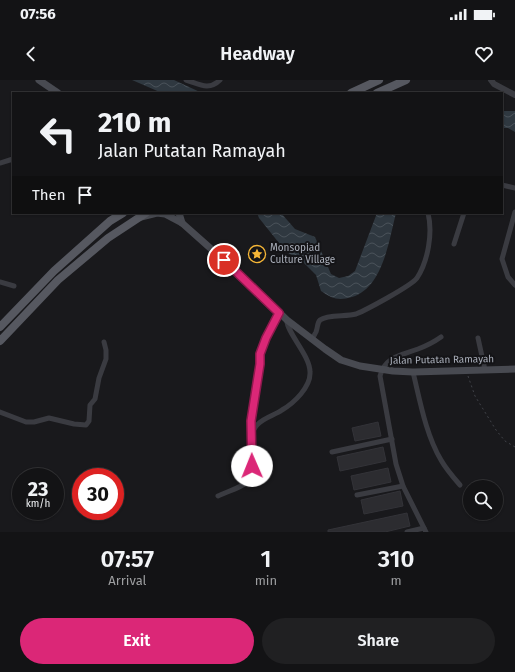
<!DOCTYPE html>
<html lang="en">
<head>
<meta charset="utf-8">
<style>
	body { margin:0; font-family:"Fira Sans",sans-serif; background:#202022; color:#f1f3f6; height:100vh; display:flex; flex-direction:column; font-size:15px; white-space:nowrap }
	* { box-sizing:border-box; margin:0 }
	p { font-size:13px; color:#9d9ea0 }
	.icon { flex:none; width:22px; height:22px; fill:none; stroke:currentColor; stroke-width:2; stroke-linecap:round; stroke-linejoin:round }
	.map { position:relative; height:452px; overflow:hidden }
	.panel { display:flex; flex-direction:column; background:#131315; flex:1 }
	.panel>* { flex:none }
	.guide { position:absolute; left:12px; top:12px; width:491px; height:122px; border-radius:0px; box-shadow:0 1px 3px #0004,0 0 0 1px #323234; background:#131315; color:#f1f3f6; overflow:hidden }
	.buttons { position:absolute; left:463px; top:400px; display:grid; gap:8px }
	.buttons a { display:grid; place-items:center; width:40px; height:40px; border-radius:50%; background:#131315; box-shadow:0 1px 3px #0004,0 0 0 1px #323234; font-size:20px }
	.speed { position:absolute; left:12px; top:388px; display:flex; gap:8px; font-size:20px; font-weight:700; text-align:center }
	.speed>* { display:grid; place-content:center; width:52px; height:52px; border-radius:50%; background:#131315; box-shadow:0 1px 3px #0004,0 0 0 1px #323234; line-height:1 }
	.speed small { font-size:10px; font-weight:400 }
	.speed .limit { border:6px solid #d22; background:#fff; color:#111 }
	.pin { position:absolute; display:grid; place-items:center; width:34px; height:34px; color:#fff; margin:-17px; border:2px solid #fff; border-radius:50%; box-shadow:0 1px 4px #0007 }
	.me { position:absolute; width:44px; margin:-22px; rotate:359deg; stroke-linejoin:round; filter:drop-shadow(0 0 3px #0008) }
	.turn { display:flex; align-items:center; gap:14px; height:84px; padding:0 20px; font-size:18px }
	.turn .icon { width:52px; height:52px; stroke-width:2.5 }
	.turn b { display:block; font-size:28px; line-height:34px }
	.then { display:flex; align-items:center; height:38px; padding:0 20px; background:#0003; gap:8px; font-size:15px }
	.eta { display:flex; justify-content:space-evenly; align-items:center; height:68px; text-align:center }
	.eta b { font-size:24px; font-weight:600; line-height:28px }
	.primary-button { display:flex; gap:8px; margin-top:auto; padding:8px 20px }
	.primary-button a { flex:1; height:46px; border-radius:24px; background:#db2777; color:#fff; font-size:16px; font-weight:600; line-height:46px; text-align:center }
	.primary-button a+a { background:#202022; color:#f1f3f6 }
	.status { display:flex; justify-content:space-between; align-items:center; height:28px; padding:0 20px; background:#131315; direction:ltr }
	.status svg { height:11px; fill:currentColor }
	header { display:flex; justify-content:space-between; align-items:center; height:52px; padding:0 20px; background:#131315; font-size:18px; font-weight:600 }
	.map>svg:first-child { display:block }
</style>
</head>
<body>
<div class="status"><b>07:56</b><svg viewBox="0 0 49 12"><path d="M0 12V9h3v3zM5 12V6h3v6zM10 12V3h3v9zM15 12V0h3v12zM26 1h20v11H26zM47 4h2v5h-2z"/></svg></div>
<header><svg class="icon" aria-label="back" viewBox="0 0 24 24"><path d="M15 5l-7 7 7 7"/></svg>Headway<svg class="icon" aria-label="heart" viewBox="0 0 24 24"><path d="M12 20l-8-8c-3-5 5-10 8-4 3-6 11-1 8 4z"/></svg></header>
<div class="map">
<svg width="515" height="452" viewBox="0 0 515 452">
	<defs>
		<pattern id="water-waves" width="16" height="10" patternUnits="userSpaceOnUse"><rect width="16" height="10" fill="#2f3840"/><path d="M0 5q4-4 8 0t8 0" fill="none" stroke="#4a525a"/></pattern>
	</defs>
	<rect width="100%" height="100%" fill="#19191c"/>
	<g fill="url(#water-waves)">
		<polygon points="132,0 174,0 202,13 162,13"/>
		<polygon points="502,31 515,31 515,52 508,48 502,48"/>
		<path d="M257 133H281L295 149 315 157 331 194 339 198 348 196 355 191 377 133H396C389 160 383 208 352 217 339 221 332 219 321 211L316 195 302 181 283 170 279 163 259 138Z"/>
	</g>
	<g fill="#2c2c30" stroke="#333338">
		<polygon points="378,342 381,356 355,361 352,348"/>
		<polygon points="383,367 386,381 340,391 337,377"/>
		<polygon points="388,388 391,402 354,410 351,396"/>
		<polygon points="400,411 403,426 364,434 361,420"/>
		<polygon points="407,433 410,446 385,452 328,452 328,450"/>
	</g>
	<g fill="none" stroke-linecap="round" stroke-linejoin="round">
		<polyline stroke="#404248" stroke-width="1" stroke-dasharray="2 3" stroke-linecap="butt" points="468,296 475,316 496,350 505,361 515,367"/>
		<g stroke="#3a3b41" stroke-width="5">
			<path d="M186 0C199 4 209 11 220 0"/>
			<polyline points="0,83 13,79"/>
			<polyline points="502,105 515,108"/>
			<polyline points="515,132 502,179 508,197 515,205"/>
			<polyline points="454,164 464,133"/>
			<polyline points="0,202 14,206"/>
			<polyline points="478,258 485,290"/>
			<path d="M312 260C313 257 315 254 316 252 318 247 317 243 320 240 328 234 346 237 356 234 366 230 411 206 417 198 428 181 433 153 428 133"/>
			<path d="M413 292C420 321 426 355 441 380 446 389 453 397 460 405"/>
			<polyline points="0,332 26,342 34,342 49,338 74,344 86,345 89,341 90,325 95,319 99,298 106,279 106,270 104,262"/>
			<polyline points="252,352 251,341 262,267 279,233"/>
			<polyline points="332,372 392,359"/>
			<polyline points="357,415 403,406"/>
			<path d="M218 416C226 412 246 406 250 399 259 386 243 358 258 344 265 337 275 335 282 330 294 323 311 307 310 292 310 275 286 252 287 240"/>
			<polyline points="407,452 424,448"/>
			<path d="M426 452 403 406 396 384 380 296C385 276 402 275 418 269 426 266 434 262 441 257"/>
		</g>
		<polyline stroke="#3a3b41" stroke-width="6" points="491,0 494,4 515,15"/>
		<g stroke="#484a51" stroke-width="7">
			<polyline points="39,0 58,13"/>
			<polyline points="179,133 182,143"/>
			<polyline points="141,137 157,133 165,134 182,143 245,199 287,240 325,269 341,280 360,286 393,291 413,292 515,289"/>
		</g>
		<g stroke="#565860" stroke-width="8">
			<polyline points="351,13 379,0"/>
			<polyline points="377,13 406,0"/>
			<polyline points="0,247 54,191 110,141 123,133"/>
			<polyline points="0,261 58,200 108,158 146,133"/>
		</g>
	</g>
	<g fill="none" stroke-linecap="round" stroke-linejoin="round">
		<g stroke="#8e194d" stroke-width="10">
			<polyline id="route" points="224,180 279,233 266,258 260,274 260,284 251,341 252,386"/>
		</g>
		<use href="#route" stroke="#db2777" stroke-width="7"/>
	</g>
	<defs>
		<g id="sight-ring" transform="scale(0.9)"><circle r="9.5" fill="#141417" stroke="#f5b637" stroke-width="1.5"/><path d="M0-6L1.8-2.2L6-1.7L2.9 1.2L3.7 5.4L0 3.3L-3.7 5.4L-2.9 1.2L-6-1.7L-1.8-2.2Z" fill="#f5b637"/></g>
	</defs>
	<g fill-rule="evenodd">
		<use href="#sight-ring" x="257" y="174"/>
	</g>
	<g text-anchor="middle" dominant-baseline="central" stroke-width="4" stroke-linejoin="round" paint-order="stroke">
		<g font-size="10" fill="#abb0bb" stroke="#141417" text-anchor="start">
			<text x="270" y="168">Monsopiad<tspan x="270" dy="12">Culture Village</tspan></text>
		</g>
		<g font-size="10" fill="#abb0bb" stroke="#141417">
			<text transform="translate(442 280) rotate(-1)">Jalan Putatan Ramayah</text>
		</g>
	</g>
</svg>
<div class="buttons">
<a><svg class="icon" aria-label="search" viewBox="0 0 24 24"><circle cx="10" cy="10" r="6"/><path d="M15 15l6 6"/></svg></a>
</div>
<div class="speed"><div>23<small>km/h</small></div><div class="limit">30</div></div>
<div class="pin" style="left:224px;top:180px;background:#d93025"><svg class="icon" aria-label="arrive" viewBox="0 0 24 24"><path d="M6 21V4h12l-3 4 3 4H6"/></svg></div>
<svg class="me" style="left:252px;top:386px" viewBox="-20 -20 40 40"><circle r="19" fill="#fff"/><path d="M0-13L10 11 0 6-10 11z" fill="#db2777"/></svg>
<div class="guide">
<div class="turn"><svg class="icon" aria-label="left" viewBox="0 0 24 24"><path d="M17 20v-9H6M10 6l-5 5 5 5"/></svg><div><b>210 m</b>Jalan Putatan Ramayah</div></div>
<div class="then">Then<svg class="icon" aria-label="arrive" viewBox="0 0 24 24"><path d="M6 21V4h12l-3 4 3 4H6"/></svg></div>
</div>
</div>
<section class="panel">
<div class="eta">
<div><b>07:57</b><p>Arrival</p></div>
<div><b>1</b><p>min</p></div>
<div><b>310</b><p>m</p></div>
</div>
<div class="primary-button"><a>Exit</a><a>Share</a></div>
</section>
</body>
</html>
